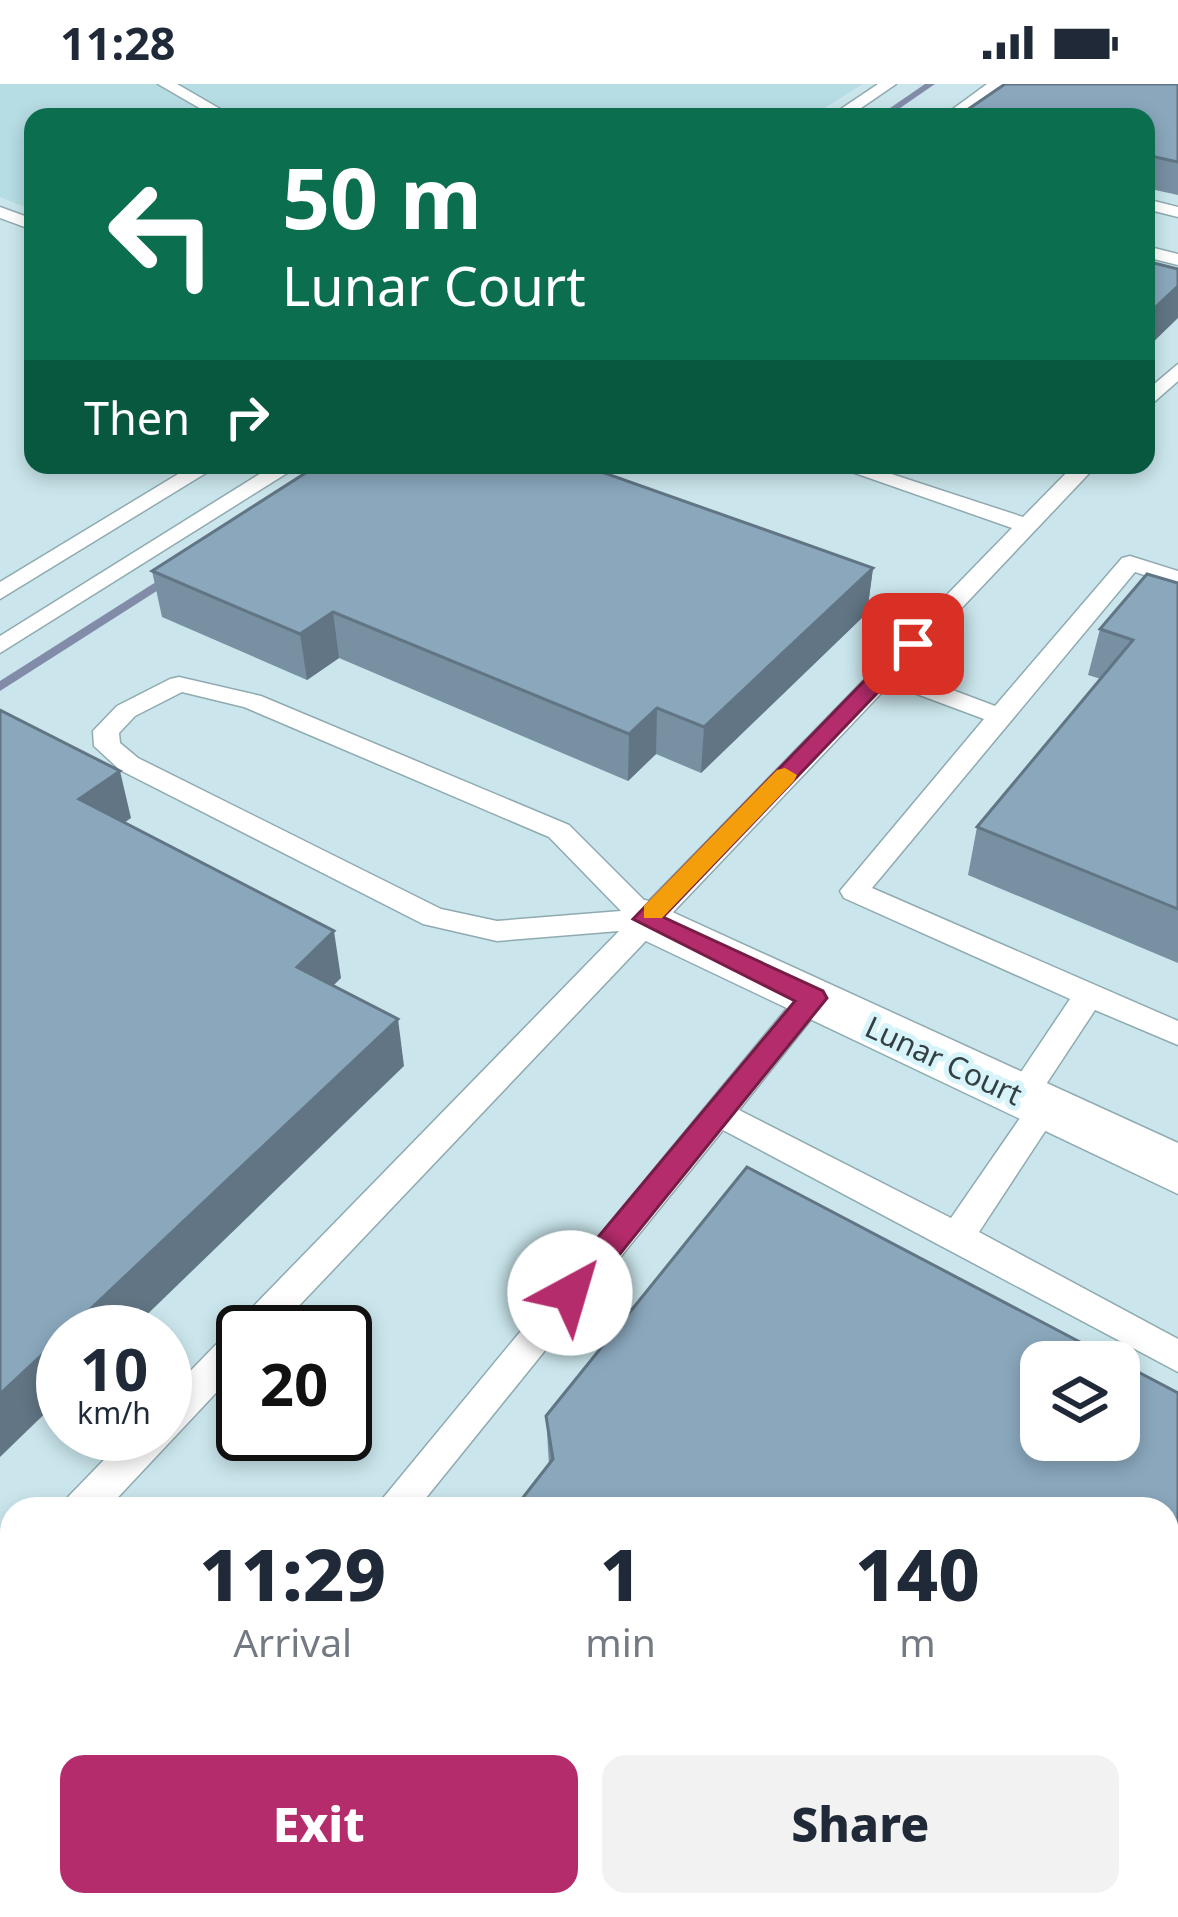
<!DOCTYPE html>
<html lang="en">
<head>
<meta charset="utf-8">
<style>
	body { margin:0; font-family:"Noto Sans",sans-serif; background:#f2f2f3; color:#1f2937; height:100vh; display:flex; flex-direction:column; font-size:45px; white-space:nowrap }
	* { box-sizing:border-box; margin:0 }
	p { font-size:39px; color:#747a83 }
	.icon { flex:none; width:66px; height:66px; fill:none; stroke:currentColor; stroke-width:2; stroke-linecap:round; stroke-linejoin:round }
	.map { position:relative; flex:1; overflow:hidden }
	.panel { position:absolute; left:0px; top:1413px; width:1179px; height:420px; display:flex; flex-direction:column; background:#fff; border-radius:36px 36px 0 0; box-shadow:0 6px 18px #0003 }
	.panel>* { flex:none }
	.hud { position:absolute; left:24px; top:24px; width:1131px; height:366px; border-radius:24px; box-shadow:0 6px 18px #0003; background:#0b6e4f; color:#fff; overflow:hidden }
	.fabs { position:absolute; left:1020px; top:1257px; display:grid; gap:24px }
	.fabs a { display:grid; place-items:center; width:120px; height:120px; border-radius:24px; background:#fff; box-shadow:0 6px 18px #0003; font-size:60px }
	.speed { position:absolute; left:36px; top:1221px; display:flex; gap:24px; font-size:60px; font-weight:700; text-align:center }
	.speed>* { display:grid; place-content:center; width:156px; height:156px; border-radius:50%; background:#fff; box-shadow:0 6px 18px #0003; line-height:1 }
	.speed small { font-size:30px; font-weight:400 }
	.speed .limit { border:6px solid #111; border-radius:18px; background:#fff; color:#111 }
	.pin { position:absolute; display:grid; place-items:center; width:102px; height:102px; color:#fff; margin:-51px; border-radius:24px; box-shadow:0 6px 18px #0006 }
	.me { position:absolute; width:132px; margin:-66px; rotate:39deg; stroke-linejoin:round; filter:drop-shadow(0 0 9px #0008) }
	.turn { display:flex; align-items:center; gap:42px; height:252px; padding:0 60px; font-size:54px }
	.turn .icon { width:156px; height:156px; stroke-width:2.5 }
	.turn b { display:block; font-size:84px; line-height:102px }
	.then { display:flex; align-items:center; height:114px; padding:0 60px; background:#0003; gap:24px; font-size:45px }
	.eta { display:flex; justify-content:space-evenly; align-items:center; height:204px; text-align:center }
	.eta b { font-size:72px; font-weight:800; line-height:84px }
	.cta { display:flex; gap:24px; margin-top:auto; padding:24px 60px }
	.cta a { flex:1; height:138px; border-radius:24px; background:#b52c6c; color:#fff; font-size:48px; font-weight:800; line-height:138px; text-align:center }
	.cta a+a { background:#f2f2f3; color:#1f2937 }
	.status { display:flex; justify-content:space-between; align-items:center; height:84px; padding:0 60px; background:#fff; direction:ltr }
	.status svg { height:33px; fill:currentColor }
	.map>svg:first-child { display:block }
</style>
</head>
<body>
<div class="status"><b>11:28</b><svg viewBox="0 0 49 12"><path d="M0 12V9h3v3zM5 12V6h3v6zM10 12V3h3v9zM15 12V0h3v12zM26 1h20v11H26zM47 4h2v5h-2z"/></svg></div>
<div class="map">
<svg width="1178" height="1833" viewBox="0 0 1178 1833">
	<rect width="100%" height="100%" fill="#cae6ec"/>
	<polygon fill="#b6dce4" points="0,0 863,0 810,33 33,33 33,126 0,113"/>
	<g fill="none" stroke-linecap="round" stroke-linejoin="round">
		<g fill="#828ca9" fill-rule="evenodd">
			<polygon points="925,0 935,0 887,33 877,33"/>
			<polygon points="170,489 174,490 174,496 0,607 0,597"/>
		</g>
		<g stroke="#8faab0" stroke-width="3">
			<g id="lane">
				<polygon points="158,0 177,0 234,33 215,33"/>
				<polygon points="878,0 896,0 848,33 829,33"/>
				<polygon points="987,0 1005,0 960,33 942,33"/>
				<polygon points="1146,115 1178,123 1178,133 1146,125"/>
				<polygon points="0,123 33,135 33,146 0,134"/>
				<polygon points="1146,162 1178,170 1178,181 1146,173"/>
				<polygon points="1178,280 1178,297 1146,325 1146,307"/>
				<polygon points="193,381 219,381 0,515 0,498"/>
				<polygon points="274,381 300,381 0,569 0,552"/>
				<path d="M832 381H864L1023 433 1074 381H1097L902 587 995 622 1122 474 1130 472 1178 487V502L1135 488 872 804 1178 937V961L1095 926 1037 1014H1056L1061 1023 979 1148 1178 1255V1288L723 1046 417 1425H374L802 906 813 903 828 914 739 1026 951 1134 1029 1021 1010 1020 1005 1012 1070 915 844 814 840 807 984 635 890 600 274 1248H243V1280L107 1425H63L68 1413 129 1350H165V1313L619 847 497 857 423 840 120 686 94 662 93 647 117 622 170 595 179 593 261 612 569 741 647 819 1012 444ZM182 608 244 623 549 753 621 827 497 837 441 825 138 674 120 659 119 649 135 632Z"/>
				<polygon points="12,1479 12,1524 0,1529 0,1484"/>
				<polygon points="73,1821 120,1821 115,1833 69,1833"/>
			</g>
		</g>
		<g stroke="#8faab0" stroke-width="3">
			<polygon id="street" points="646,816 1178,1059 1178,1110 627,848 619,835 627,822"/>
		</g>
		<use href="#lane" fill="#fff" fill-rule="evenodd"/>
		<use href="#street" fill="#fff" fill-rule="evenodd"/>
	</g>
	<g fill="#7790a2">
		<polygon points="1178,0 1178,111 1146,104 1146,33 964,33 964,28"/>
		<polygon points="873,484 867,529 701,689 656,670 628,697 339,574 307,596 162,533 152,487"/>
		<polygon points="1178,499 1178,879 968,791 977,743 1101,595 1088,591 1100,545"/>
		<polygon points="546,1332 1167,1492 549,1381"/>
	</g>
	<g fill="#617584">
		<polygon points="1178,202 1178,234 1146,265 1146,232"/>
		<polygon points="873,484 867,529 701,689 704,643"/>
		<polygon points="333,528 339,574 307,596 300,550"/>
		<polygon points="657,624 656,670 628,697 629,650"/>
		<polygon points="120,687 131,734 91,762 79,715"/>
		<polygon points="334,847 341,894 305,930 297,883"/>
		<polygon points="398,935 404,982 129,1248 66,1248"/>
		<polygon points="63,1251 63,1312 0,1373 0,1310"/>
	</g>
	<g fill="#8aa7bc" stroke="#617584" stroke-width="3">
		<polygon points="1005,0 1178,0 1178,78 1146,71 1146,33 985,33 964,28"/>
		<polygon points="1146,177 1178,185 1178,202 1146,232"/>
		<polygon points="318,381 582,381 873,484 704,643 657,624 629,650 333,528 300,550 152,487"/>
		<polygon points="1147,490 1178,499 1178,825 977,743 1133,556 1100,545"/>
		<polygon points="0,626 120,687 79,715 334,847 297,883 398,935 66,1248 63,1248 63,1251 0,1310"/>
		<polygon points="747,1083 1118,1278 1041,1278 1041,1356 1119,1356 1119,1278 1178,1309 1178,1470 1167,1492 1167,1425 514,1425 553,1375 546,1332"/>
		<polygon points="155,1821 957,1821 951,1833 167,1833"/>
	</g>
	<polygon fill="#b52c6c" stroke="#761d46" stroke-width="3" points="905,555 924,560 663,833 823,907 827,914 581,1218 559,1218 554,1209 559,1200 795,917 633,835"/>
	<polygon fill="#f59e0b" points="785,684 797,691 794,697 662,834 644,834 644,822 777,686"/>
	<g text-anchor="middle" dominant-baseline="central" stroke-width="10" stroke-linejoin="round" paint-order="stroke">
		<g font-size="30" fill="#333f41" stroke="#d7f4fa">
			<text transform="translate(944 976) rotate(25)">Lunar Court</text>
		</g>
	</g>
</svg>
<div class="fabs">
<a><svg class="icon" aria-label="layers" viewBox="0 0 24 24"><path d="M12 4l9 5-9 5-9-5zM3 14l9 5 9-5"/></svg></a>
</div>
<div class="speed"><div>10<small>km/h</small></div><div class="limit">20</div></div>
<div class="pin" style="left:913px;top:560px;background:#d93025"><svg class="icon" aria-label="arrive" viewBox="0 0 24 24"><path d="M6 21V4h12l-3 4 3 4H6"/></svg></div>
<svg class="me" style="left:570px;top:1209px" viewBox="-20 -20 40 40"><circle r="19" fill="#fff"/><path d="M0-13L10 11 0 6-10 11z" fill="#b52c6c"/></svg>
<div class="hud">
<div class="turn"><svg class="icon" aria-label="left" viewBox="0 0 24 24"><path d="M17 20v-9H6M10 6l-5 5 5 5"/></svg><div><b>50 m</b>Lunar Court</div></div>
<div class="then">Then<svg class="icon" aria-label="right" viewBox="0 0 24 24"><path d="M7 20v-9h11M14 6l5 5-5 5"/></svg></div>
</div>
<section class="panel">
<div class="eta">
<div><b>11:29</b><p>Arrival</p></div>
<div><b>1</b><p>min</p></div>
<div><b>140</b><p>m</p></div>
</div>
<div class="cta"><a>Exit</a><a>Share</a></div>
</section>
</div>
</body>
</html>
